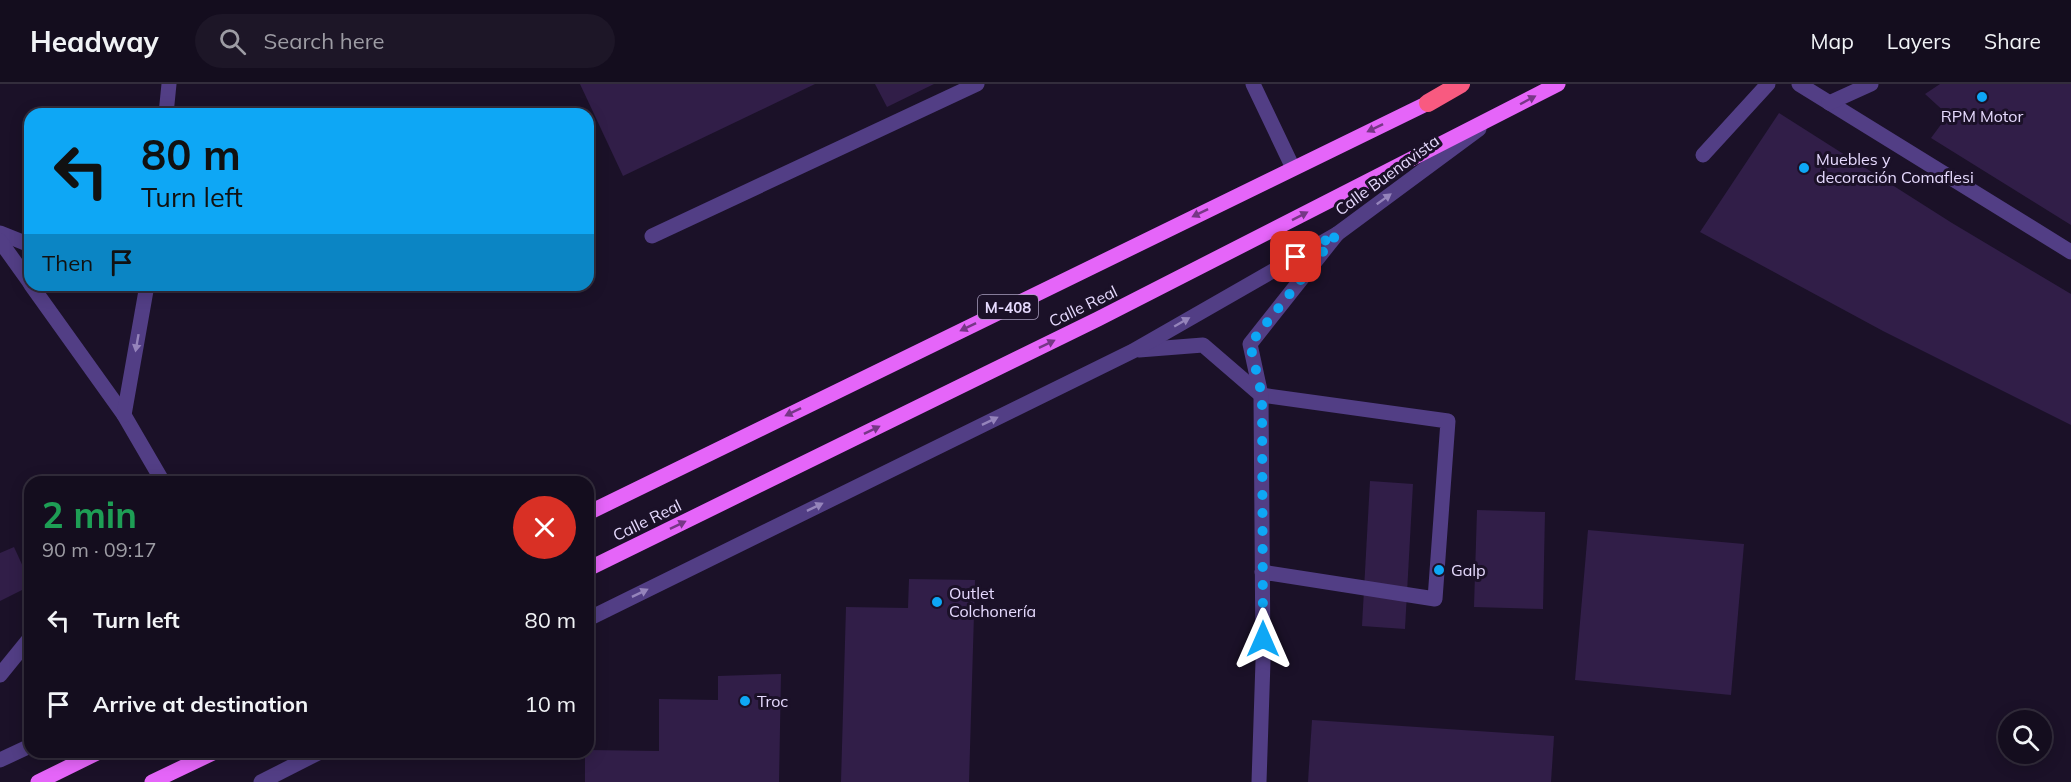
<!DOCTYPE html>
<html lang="en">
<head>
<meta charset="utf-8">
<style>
	body { margin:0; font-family:Mulish,sans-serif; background:#1d1627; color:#f1f3f6; height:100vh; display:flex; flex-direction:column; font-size:22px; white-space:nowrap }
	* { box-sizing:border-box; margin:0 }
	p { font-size:20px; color:#9d9ca4 }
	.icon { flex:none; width:33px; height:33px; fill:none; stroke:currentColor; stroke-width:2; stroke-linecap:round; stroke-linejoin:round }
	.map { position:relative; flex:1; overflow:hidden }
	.drawer { position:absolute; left:24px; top:392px; width:570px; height:282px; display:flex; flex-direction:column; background:#140d1e; border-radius:18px; box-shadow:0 3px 15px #0003,0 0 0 2px #332d3c }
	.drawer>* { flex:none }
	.banner { position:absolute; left:24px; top:24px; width:570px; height:183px; border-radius:18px; box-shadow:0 3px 15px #0003,0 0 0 2px #332d3c; background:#0ea7f5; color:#111; overflow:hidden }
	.buttons { position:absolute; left:1998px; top:626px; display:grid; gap:12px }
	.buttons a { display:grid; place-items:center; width:54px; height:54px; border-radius:50%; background:#140d1e; box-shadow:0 3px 15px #0003,0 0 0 2px #332d3c; font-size:30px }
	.pin { position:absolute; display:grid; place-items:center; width:51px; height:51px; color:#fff; margin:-26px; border-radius:12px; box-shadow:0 3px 9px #0006 }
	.me { position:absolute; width:66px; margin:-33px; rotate:0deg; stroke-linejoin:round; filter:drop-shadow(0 0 4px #0008) }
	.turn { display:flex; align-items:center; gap:21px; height:126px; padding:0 18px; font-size:27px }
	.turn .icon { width:78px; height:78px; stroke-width:2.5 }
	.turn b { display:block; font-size:42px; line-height:51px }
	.then { display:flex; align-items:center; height:57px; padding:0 18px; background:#0003; gap:12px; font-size:22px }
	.round { display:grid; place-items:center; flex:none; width:63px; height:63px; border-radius:32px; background:#1d1627 }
	.head { display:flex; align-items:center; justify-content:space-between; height:102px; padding:0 18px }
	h1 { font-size:36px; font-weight:700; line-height:45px; color:#1e9e55 }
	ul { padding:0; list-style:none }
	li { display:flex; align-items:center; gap:18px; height:84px; padding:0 18px }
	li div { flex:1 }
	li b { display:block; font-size:22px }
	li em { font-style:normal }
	header { display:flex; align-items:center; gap:36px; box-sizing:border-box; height:84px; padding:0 30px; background:#140d1e; border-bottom:2px solid #332d3c }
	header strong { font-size:28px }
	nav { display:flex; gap:33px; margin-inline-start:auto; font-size:21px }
	.search { width:420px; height:54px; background:#1d1627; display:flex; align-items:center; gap:15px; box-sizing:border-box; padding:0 21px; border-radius:33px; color:#9d9ca4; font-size:22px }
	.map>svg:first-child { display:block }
</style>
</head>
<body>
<header>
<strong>Headway</strong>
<div class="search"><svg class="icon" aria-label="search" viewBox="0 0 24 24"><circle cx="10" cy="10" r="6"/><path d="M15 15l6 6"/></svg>Search here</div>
<nav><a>Map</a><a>Layers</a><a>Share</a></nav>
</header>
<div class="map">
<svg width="2071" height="698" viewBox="0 0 2071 698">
	<rect width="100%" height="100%" fill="#1b1128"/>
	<g fill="#311e48">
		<polygon points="580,0 815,0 623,92"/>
		<polygon points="875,0 934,0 887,23"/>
		<polygon points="1940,0 2071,0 2071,141 1931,54 1948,31 1925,10"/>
		<polygon points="1779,29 1952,139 2071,210 2071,341 1883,247 1700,148"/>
		<polygon points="1370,397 1413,400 1405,545 1362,542"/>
		<polygon points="1477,426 1545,428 1543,525 1474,523"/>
		<polygon points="1588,446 1744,460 1731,611 1575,596"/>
		<polygon points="14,463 30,498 30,502 0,517 0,469"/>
		<polygon points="909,495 975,496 969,698 841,698 846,523 908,524"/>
		<polygon points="781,590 779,698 585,698 585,668 588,666 659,667 659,615 718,616 718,592"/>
		<polygon points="1312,636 1554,652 1551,698 1308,698"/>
	</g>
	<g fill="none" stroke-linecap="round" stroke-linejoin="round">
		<g stroke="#523e85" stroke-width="15">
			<polyline points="1253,0 1293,84"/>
			<polyline points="1703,71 1768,0"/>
			<polyline points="652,152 977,0"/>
			<polyline points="1261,311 1448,337 1435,515 1262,488"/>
			<polyline points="0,591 30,554"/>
			<polyline points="0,676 30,662"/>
		</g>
		<g stroke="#523e85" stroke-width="15">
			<polyline points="1799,0 2071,168"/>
			<polyline points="1829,19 1871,0"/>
			<polyline points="166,30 169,0"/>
			<polyline points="0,149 30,161"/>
			<polyline points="0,157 30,199"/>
			<polyline points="31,201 124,331 163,398"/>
			<polyline points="1139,266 1203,261 1261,311"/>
			<polyline points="124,331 147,201"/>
			<polyline points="588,535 1133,267 1337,150"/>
			<polyline points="261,698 320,668"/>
			<polyline points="1259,698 1263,577 1261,311 1250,260 1337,150 1479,45"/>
		</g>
		<g stroke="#e565f9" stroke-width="15">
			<polyline points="588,429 1428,19"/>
			<polyline points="588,485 1098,235 1558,0"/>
			<polyline points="38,698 99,668"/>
			<polyline points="152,698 215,668"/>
		</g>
		<polyline stroke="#f85a80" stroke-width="18" points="1428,19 1461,0"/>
	</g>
	<defs><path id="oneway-solid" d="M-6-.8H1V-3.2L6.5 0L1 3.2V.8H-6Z" transform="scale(1.5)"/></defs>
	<g fill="#763786">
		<use href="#oneway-solid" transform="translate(1528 16) rotate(-28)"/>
		<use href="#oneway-solid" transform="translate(1375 44) rotate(154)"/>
		<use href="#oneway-solid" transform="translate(1200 129) rotate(154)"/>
		<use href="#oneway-solid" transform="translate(1300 132) rotate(-27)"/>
		<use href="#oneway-solid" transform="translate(968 243) rotate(154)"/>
		<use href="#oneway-solid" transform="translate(1047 260) rotate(-26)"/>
		<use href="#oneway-solid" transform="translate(793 328) rotate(154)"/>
		<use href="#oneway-solid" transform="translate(872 346) rotate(-26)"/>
		<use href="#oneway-solid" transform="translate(678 441) rotate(-26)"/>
	</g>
	<g fill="#9584bb">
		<use href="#oneway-solid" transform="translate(1384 115) rotate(-36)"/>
		<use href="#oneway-solid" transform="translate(1182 238) rotate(-30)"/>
		<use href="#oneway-solid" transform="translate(137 259) rotate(100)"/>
		<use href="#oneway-solid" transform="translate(990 337) rotate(-26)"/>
		<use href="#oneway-solid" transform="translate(815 423) rotate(-26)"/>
		<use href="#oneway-solid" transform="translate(640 509) rotate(-26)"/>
	</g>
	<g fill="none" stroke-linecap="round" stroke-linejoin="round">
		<polyline stroke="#0ea7f5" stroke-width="10" stroke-dasharray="0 18" points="1263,555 1262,312 1250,260 1337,150 1296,173"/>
	</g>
	<g fill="#0ea7f5" stroke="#1b1128" stroke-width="2">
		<circle cx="1982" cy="13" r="6"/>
		<circle cx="1804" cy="84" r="6"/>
		<circle cx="1439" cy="486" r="6"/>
		<circle cx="937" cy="518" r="6"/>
		<circle cx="745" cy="617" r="6"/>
	</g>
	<g text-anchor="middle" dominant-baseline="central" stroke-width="6" stroke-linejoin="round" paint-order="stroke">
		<rect fill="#1b1128" stroke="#a99ebe" stroke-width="1.5" x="978" y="211" width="60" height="24" rx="4.5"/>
		<g font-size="15" font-weight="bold" fill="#e6dafe">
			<text x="1008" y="223">M-408</text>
		</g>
		<g font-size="16" fill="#e6dafe" stroke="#1b1128" text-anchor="start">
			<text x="1982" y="32" text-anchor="middle">RPM Motor</text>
			<text x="1816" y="75">Muebles y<tspan x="1816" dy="18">decoración Comaflesi</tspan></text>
			<text x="1451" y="486">Galp</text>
			<text x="949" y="509">Outlet<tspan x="949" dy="18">Colchonería</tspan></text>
			<text x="757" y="617">Troc</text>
		</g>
		<g font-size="16" fill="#e6dafe" stroke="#1b1128">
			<text transform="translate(1387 91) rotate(-36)">Calle Buenavista</text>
			<text transform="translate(1083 222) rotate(-26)">Calle Real</text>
			<text transform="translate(647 436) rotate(-26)">Calle Real</text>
		</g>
	</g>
</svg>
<div class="buttons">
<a><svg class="icon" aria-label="search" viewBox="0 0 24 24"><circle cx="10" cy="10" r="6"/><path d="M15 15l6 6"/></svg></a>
</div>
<div class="pin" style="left:1296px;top:173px;background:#d93025"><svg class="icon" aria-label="arrive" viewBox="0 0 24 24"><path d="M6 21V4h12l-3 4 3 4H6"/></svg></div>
<svg class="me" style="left:1263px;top:555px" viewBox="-20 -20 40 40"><path d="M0-17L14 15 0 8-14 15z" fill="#0ea7f5" stroke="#fff" stroke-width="4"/></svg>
<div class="banner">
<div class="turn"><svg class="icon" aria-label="left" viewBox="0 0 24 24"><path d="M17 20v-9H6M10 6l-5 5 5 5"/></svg><div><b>80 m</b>Turn left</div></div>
<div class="then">Then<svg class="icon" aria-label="arrive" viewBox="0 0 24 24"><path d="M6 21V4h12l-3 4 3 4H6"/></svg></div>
</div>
<section class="drawer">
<div class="head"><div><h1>2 min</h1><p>90 m · 09:17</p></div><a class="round" style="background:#d93025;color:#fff"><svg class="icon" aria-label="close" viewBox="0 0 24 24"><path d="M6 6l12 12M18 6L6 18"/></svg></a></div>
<ul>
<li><svg class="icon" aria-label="left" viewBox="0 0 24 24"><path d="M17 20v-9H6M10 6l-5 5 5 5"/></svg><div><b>Turn left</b></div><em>80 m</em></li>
<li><svg class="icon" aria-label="arrive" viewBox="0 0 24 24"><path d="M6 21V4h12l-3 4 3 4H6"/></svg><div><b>Arrive at destination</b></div><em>10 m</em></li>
</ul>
</section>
</div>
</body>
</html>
